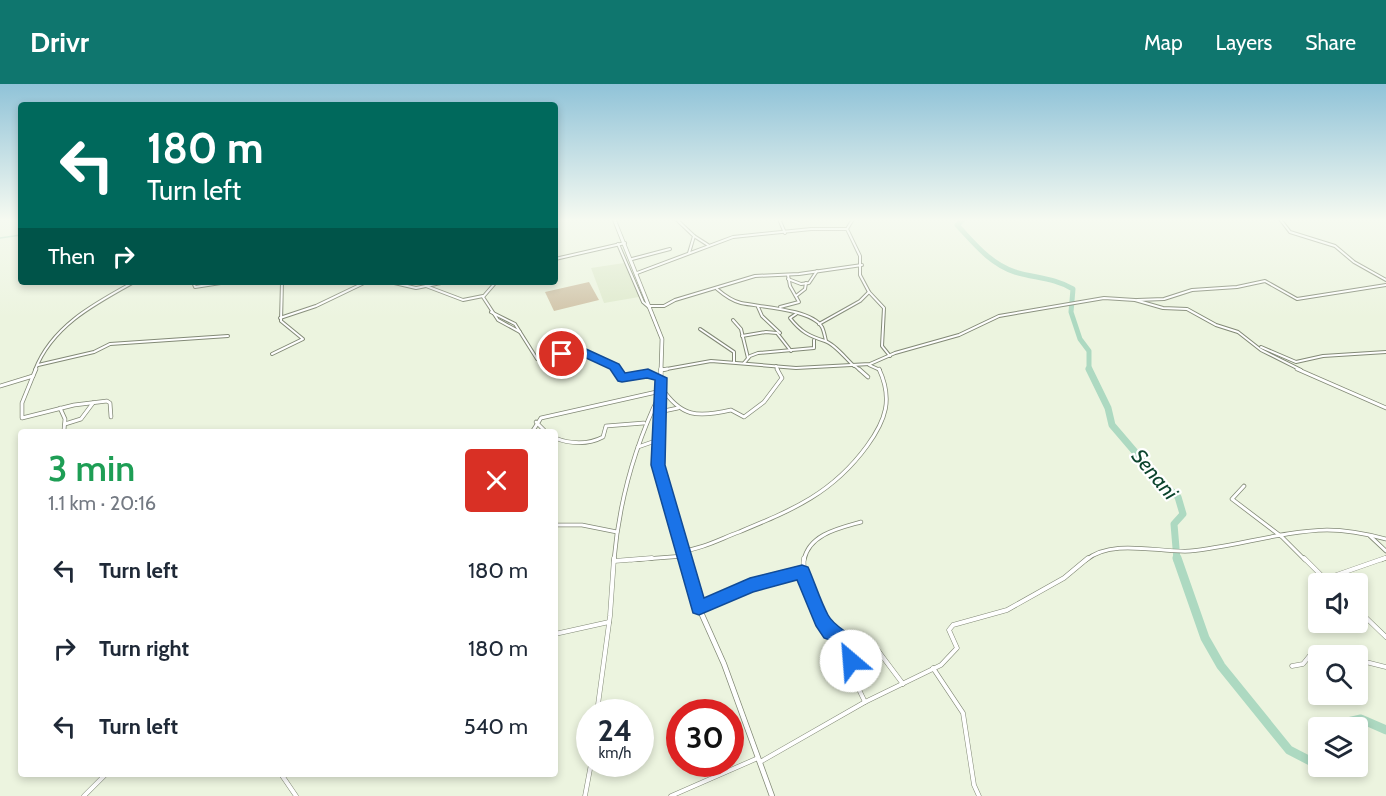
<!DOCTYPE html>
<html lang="en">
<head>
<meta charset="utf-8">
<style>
	body { margin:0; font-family:Cabin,sans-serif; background:#f2f2f3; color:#1f2937; height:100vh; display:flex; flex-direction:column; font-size:22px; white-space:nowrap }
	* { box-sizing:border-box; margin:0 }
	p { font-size:20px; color:#747a83 }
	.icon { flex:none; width:33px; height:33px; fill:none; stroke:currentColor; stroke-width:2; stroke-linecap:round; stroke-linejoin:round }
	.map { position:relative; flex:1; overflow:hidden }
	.side { position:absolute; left:18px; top:345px; width:540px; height:348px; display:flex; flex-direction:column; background:#fff; border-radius:6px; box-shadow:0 3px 9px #0003 }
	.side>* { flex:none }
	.guide { position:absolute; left:18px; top:18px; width:540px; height:183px; border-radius:6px; box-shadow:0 3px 9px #0003; background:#00695c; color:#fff; overflow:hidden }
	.buttons { position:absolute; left:1308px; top:489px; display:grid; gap:12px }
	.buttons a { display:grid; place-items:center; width:60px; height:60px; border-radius:6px; background:#fff; box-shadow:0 3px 9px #0003; font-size:30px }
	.speed { position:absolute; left:576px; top:615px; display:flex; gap:12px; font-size:30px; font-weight:700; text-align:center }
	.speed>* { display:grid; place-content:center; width:78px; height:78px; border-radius:50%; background:#fff; box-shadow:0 3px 9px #0003; line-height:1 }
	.speed small { font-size:15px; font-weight:400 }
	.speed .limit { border:9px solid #d22; background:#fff; color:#111 }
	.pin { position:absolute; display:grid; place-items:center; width:51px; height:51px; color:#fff; margin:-26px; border:3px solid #fff; border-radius:50%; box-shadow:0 2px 6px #0007 }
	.me { position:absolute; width:66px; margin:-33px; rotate:333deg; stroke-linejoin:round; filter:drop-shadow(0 0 4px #0008) }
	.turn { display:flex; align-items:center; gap:21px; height:126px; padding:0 30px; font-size:27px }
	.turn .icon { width:78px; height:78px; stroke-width:2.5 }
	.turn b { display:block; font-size:42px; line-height:51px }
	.then { display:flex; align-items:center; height:57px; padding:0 30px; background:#0003; gap:12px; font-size:22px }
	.round { display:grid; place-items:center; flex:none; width:63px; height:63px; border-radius:6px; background:#f2f2f3 }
	.head { display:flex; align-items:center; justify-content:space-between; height:102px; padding:0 30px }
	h1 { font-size:36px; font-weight:600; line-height:45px; color:#1e9e55 }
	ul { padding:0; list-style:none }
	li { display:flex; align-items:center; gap:18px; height:78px; padding:0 30px }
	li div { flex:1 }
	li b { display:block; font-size:22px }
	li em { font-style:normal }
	header { display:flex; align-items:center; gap:36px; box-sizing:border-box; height:84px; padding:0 30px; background:#0f766e; color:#fff }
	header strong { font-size:28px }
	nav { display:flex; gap:33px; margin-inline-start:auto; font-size:21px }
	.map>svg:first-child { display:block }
</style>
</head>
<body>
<header>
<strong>Drivr</strong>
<nav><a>Map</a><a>Layers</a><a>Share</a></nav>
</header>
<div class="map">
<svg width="1386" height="712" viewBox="0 0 1386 712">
	<rect width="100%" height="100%" fill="#ecf4df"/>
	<polygon fill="#dfeacd" points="624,179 639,213 604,219 591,184"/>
	<polygon fill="#d0c3a7" points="589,198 599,216 554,227 545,208"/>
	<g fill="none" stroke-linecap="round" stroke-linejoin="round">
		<polyline stroke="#add9c1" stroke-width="1.5" points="0,154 21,151"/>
		<path stroke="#add9c1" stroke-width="5" d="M964 135 957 141C974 159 990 180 1015 188 1035 194 1055 194 1073 205L1071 228 1080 255 1089 267V286"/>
		<polyline stroke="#add9c1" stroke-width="7" points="1089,285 1108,324 1112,341 1159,396 1178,413 1183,430 1174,440 1177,476"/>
		<g stroke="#add9c1" stroke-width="9">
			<polyline points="1177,474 1205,554 1221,582 1289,666 1318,681"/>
			<polyline points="1343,644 1343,639 1361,635 1386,646"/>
		</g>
		<g stroke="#828976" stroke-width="4">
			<g id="minor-far2">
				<polyline points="676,135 694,152 689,169"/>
				<polyline points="779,135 785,149"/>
				<polyline points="853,135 847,145 860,172 860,191 869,208 884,224 882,262 890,272"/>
				<polyline points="1280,135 1290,148 1335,162 1354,178 1386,196"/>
				<polyline points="694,152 708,161"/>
				<polyline points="618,160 643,218 650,224"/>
				<polyline points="555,175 625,159"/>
				<polyline points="632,175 670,165"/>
				<polyline points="637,189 733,153 811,145 847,145"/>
				<polyline points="788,195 801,200 809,199 817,187"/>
				<polyline points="193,198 195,203 227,198"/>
				<polyline points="390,198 416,204 446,198"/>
				<path d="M496 198 483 213 498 236 520 248 537 275C561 270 578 265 601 276 608 279 613 281 617 286"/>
				<polyline points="426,202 463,216 483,212"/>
				<path d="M717 205C724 211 732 217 741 219 760 223 811 225 822 243 824 247 825 253 826 257"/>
				<polyline points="796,212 805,205 806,199"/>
				<polyline points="1137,216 1164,215 1192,206 1237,203 1265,197 1297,215 1386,201"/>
				<polyline points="650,222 664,222 675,216 755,192 799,190 862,181"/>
				<polyline points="758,223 762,232 780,249"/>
				<polyline points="780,223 799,218 790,202 788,191"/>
				<polyline points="491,228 515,240 520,248"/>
				<path d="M796 230 790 234C801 248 809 252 825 257 835 260 846 275 854 282"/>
				<polyline points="280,234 316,222 366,198"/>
				<polyline points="733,236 741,245 748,274"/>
				<polyline points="819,240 860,217 869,208"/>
				<polyline points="700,245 734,268 734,278"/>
				<polyline points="742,252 766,248 777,249 791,267"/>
				<polyline points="1261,263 1296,278 1323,272 1386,268"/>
				<polyline points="272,270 303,255 281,237 282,198"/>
				<polyline points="744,279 750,272 758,269 814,264 814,256"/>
				<polyline points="38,281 94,268 110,260 228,252"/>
				<polyline points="869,281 880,286"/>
				<polyline points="776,282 778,286"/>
				<polyline points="855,282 860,286"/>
				<path d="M35 286C52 242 94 220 134 198"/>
				<polyline points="661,286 711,277 796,284 870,280 895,269 959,251 999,232 1104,214 1135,216 1163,224 1187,225 1216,241 1238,248 1261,266 1301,286"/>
			</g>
		</g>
		<g stroke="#828976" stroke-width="4.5">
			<g id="minor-far1">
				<polyline points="616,285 621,293 648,289 661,294"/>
				<polyline points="859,285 868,293"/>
				<polyline points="1297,285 1386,324"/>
				<polyline points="661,286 667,285"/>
				<polyline points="33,292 22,319 22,334 74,321 107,317 110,319 111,333"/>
				<polyline points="0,302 33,292 36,285"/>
				<path d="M661 303C681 333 697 334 731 326L744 333 764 318 782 294 777 285"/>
				<polyline points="60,324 65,335 64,346"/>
				<polyline points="659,328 678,324"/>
				<polyline points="536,338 546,348"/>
				<polyline points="65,340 81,335 93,319"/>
				<polyline points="532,348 541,334 661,307"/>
				<path d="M555 354C570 360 588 361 603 353L606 342 644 339"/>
				<polyline points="638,363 658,356"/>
				<polyline points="1244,402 1232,415 1282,453 1305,476"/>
				<polyline points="555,441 582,441 617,448"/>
				<polyline points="1370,452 1386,467"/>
				<path d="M682 467C702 465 720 455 739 448 792 426 832 410 867 362 886 336 893 315 879 285"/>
				<path d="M614 476C619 419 634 364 659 312"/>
				<polyline points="631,476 684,472"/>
				<path d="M804 476C809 450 840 444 861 438"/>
				<path d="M1086 476C1112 454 1160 469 1190 467 1235 463 1281 447 1327 446 1347 446 1367 450 1386 455"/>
				<polyline points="1381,476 1386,474"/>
			</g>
		</g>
		<g stroke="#828976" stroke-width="5">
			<g id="minor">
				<path d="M804 474C801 491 817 542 833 551 844 557 858 552 870 556L903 600"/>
				<polyline points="1304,474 1330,500"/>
				<polyline points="614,477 652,474"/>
				<polyline points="1325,495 1385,474"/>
				<polyline points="699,523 750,501 802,488"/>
				<polyline points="1358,526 1386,553"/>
				<polyline points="555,550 609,538"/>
				<polyline points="844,554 851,567 852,591 865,618"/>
				<polyline points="1358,576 1386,583"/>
				<polyline points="1292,582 1303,580 1315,565 1338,572"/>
				<polyline points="933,584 963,629 974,701 979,712"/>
				<polyline points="597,628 610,532 614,474"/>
				<polyline points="760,678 865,618 941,581 957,564 949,546 953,541 1007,526 1064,494 1088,474"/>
				<polyline points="281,690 296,712"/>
				<polyline points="84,712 106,690"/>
				<polyline points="585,712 591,680"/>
				<polyline points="671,712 758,674"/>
			</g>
		</g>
		<g stroke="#828976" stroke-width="4.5">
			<polyline id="secondary-far2" points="614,135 662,255 661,286"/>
		</g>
		<g stroke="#828976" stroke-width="5">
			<polyline id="secondary-far1" points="661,285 657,370 685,476"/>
		</g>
		<g stroke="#828976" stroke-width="6">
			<polyline id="secondary" points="685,474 699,524 724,580 772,712"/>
		</g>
		<use href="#minor-far2" stroke="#fff" stroke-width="2"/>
		<use href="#minor-far1" stroke="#fff" stroke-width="3"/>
		<use href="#minor" stroke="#fff" stroke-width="4"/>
		<use href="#secondary-far2" stroke="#fff" stroke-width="3"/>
		<use href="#secondary-far1" stroke="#fff" stroke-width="4"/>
		<use href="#secondary" stroke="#fff" stroke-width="4.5"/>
	</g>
	<linearGradient id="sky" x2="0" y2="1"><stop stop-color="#90c3d8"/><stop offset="0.58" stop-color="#f6faf1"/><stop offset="1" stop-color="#f6faf1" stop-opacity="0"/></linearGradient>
	<rect width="1386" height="234" fill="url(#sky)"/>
	<path fill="#1a73e8" stroke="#114b97" stroke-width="1.5" d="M586 265 619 280 625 289 648 285 667 294 665 381 704 514 750 494 802 481 808 483C815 499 820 516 828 531 838 550 871 552 857 583L851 585 845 583 841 564 838 559 824 554 816 542 797 496 753 508 699 531 693 529 651 381 655 296 647 294 622 298 618 297 610 285 584 273 562 274 556 270 562 266Z"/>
	<g text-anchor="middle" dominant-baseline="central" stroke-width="4.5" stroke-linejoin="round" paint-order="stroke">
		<g font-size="21" font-style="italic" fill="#0b442d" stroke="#fff">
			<text transform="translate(1155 390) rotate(50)">Senani</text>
		</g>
	</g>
</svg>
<div class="buttons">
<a><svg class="icon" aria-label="sound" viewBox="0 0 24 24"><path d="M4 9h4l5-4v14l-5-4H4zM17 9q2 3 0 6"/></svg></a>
<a><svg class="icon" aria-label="search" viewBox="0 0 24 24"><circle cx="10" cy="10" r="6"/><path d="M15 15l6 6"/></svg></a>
<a><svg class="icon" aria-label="layers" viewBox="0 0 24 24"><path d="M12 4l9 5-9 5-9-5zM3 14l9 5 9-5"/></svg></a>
</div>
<div class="speed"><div>24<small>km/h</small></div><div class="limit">30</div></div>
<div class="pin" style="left:562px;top:270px;background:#d93025"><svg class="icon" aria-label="arrive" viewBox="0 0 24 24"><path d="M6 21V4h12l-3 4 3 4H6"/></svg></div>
<svg class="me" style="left:851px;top:577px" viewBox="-20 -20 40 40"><circle r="19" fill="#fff"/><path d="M0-13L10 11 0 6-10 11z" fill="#1a73e8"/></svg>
<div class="guide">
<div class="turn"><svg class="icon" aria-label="left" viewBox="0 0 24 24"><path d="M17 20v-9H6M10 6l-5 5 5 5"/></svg><div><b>180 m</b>Turn left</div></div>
<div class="then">Then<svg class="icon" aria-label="right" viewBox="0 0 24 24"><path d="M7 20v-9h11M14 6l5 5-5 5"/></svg></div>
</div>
<section class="side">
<div class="head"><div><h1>3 min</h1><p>1.1 km · 20:16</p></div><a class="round" style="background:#d93025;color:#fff"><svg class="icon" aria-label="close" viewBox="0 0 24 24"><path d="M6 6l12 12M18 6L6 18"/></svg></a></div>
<ul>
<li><svg class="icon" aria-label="left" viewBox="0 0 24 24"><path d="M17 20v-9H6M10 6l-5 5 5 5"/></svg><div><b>Turn left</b></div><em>180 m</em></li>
<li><svg class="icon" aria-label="right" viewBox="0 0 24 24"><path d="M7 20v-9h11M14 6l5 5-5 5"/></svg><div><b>Turn right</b></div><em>180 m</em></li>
<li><svg class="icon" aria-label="left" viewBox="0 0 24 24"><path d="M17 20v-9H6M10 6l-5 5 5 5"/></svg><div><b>Turn left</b></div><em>540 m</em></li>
</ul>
</section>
</div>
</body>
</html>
